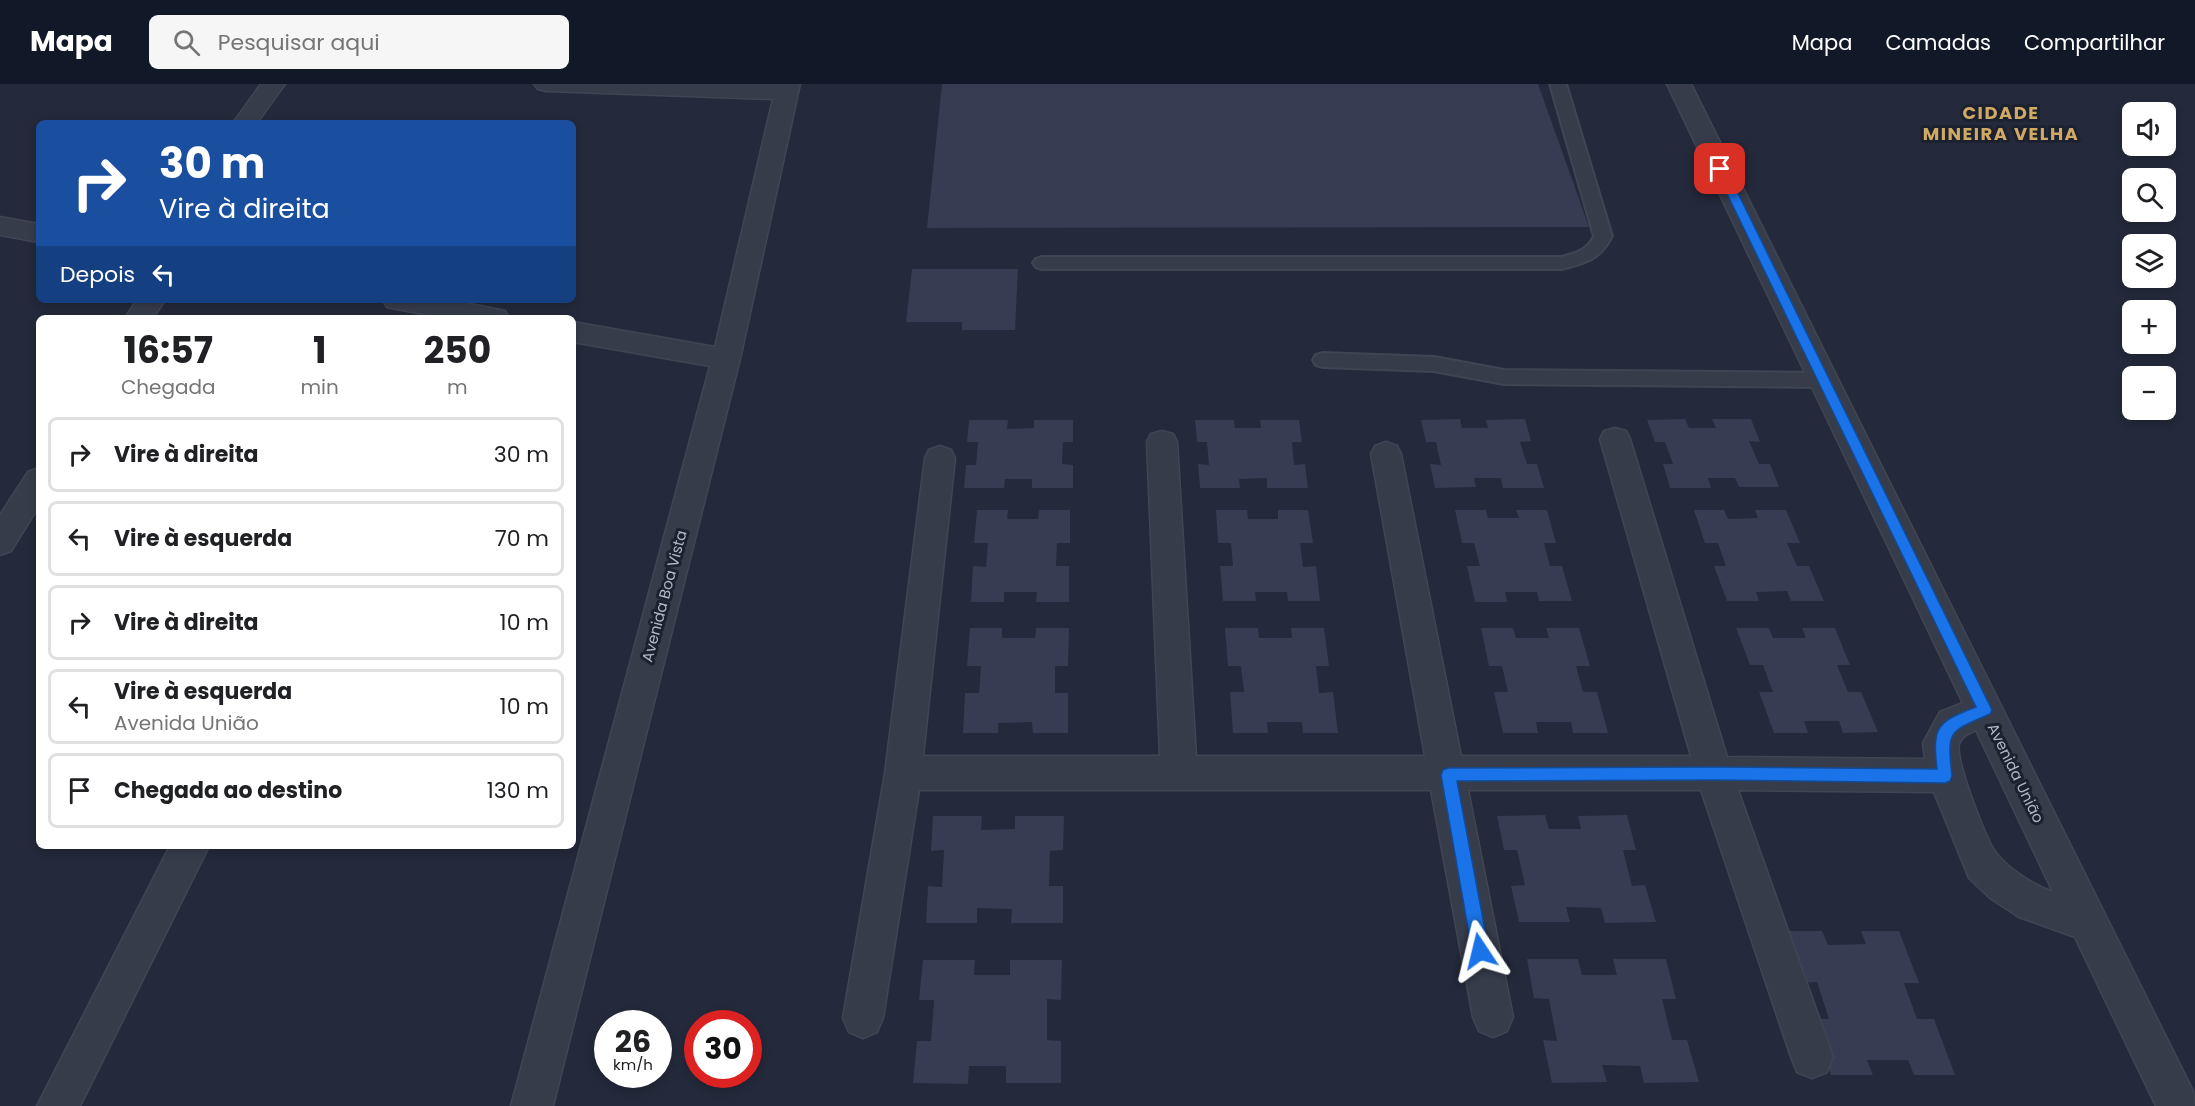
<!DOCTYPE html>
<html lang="pt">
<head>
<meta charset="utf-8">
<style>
	body { margin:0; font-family:Poppins,sans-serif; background:#f6f6f6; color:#202124; height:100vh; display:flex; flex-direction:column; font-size:22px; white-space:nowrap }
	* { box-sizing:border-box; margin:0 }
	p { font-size:20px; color:#757577 }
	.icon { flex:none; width:33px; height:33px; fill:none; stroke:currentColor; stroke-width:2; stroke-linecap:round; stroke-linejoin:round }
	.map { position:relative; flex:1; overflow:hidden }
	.side { position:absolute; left:36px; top:231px; width:540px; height:534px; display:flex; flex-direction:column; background:#fff; border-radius:9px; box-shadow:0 3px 9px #0003 }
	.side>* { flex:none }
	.guide { position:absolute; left:36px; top:36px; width:540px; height:183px; border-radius:9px; box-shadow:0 3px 9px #0003; background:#1a4fa0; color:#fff; overflow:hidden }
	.fabs { position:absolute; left:2122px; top:18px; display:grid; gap:12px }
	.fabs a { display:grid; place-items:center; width:54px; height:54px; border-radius:9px; background:#fff; box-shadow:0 3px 9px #0003; font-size:30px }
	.speed { position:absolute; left:594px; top:926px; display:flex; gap:12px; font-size:30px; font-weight:700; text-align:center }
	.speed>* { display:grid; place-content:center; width:78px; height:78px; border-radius:50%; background:#fff; box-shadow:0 3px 9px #0003; line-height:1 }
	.speed small { font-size:15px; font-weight:400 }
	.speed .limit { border:9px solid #d22; background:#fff; color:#111 }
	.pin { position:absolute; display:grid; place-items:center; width:51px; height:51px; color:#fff; margin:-26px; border-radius:12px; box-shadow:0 3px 9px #0006 }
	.me { position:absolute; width:66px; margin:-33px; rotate:350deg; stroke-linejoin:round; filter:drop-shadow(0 0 4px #0008) }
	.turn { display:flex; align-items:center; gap:21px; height:126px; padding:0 24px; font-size:27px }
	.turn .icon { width:78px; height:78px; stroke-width:2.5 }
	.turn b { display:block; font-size:42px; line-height:51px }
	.then { display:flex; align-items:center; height:57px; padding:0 24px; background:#0003; gap:12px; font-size:22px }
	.eta { display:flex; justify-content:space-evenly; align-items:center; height:102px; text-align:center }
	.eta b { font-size:36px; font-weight:700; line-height:42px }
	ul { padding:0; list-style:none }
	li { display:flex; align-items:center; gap:18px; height:75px; margin:0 12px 9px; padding:0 12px; border:3px solid #e0e0e0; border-radius:9px }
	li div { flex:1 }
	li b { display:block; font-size:22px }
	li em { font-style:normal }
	header { display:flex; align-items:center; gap:36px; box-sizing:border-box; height:84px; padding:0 30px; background:#111827; color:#fff }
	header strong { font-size:28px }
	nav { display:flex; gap:33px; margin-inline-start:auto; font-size:21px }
	.search { width:420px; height:54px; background:#f6f6f6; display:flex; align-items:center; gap:15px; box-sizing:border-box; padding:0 21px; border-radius:9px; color:#757577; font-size:22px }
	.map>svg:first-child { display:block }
</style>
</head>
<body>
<header>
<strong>Mapa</strong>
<div class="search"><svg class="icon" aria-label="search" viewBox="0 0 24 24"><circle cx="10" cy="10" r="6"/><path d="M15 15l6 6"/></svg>Pesquisar aqui</div>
<nav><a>Mapa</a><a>Camadas</a><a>Compartilhar</a></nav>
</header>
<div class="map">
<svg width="2195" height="1022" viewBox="0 0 2195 1022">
	<rect width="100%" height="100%" fill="#24293b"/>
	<g fill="#363c52">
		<polygon points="942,0 1538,0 1589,143 927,144"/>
		<polygon points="912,185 1018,185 1015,246 962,246 962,238 906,238"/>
		<polygon points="1460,335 1462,344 1488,344 1486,336 1525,335 1531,357 1520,358 1527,380 1537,380 1544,404 1503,404 1501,394 1474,394 1476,403 1435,404 1430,380 1441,381 1436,358 1426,358 1421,336"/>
		<polygon points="1685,335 1689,344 1716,344 1712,335 1751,335 1760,358 1749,357 1759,380 1770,380 1779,403 1739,403 1735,394 1708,394 1711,404 1670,404 1663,380 1673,380 1665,358 1655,358 1647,336"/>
		<polygon points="969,336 1008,336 1007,345 1034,344 1034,336 1073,336 1073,358 1063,358 1062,380 1073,381 1073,404 1032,404 1032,395 1005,395 1004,404 964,404 966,381 976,381 978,358 967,358"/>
		<polygon points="1195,336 1234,336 1235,344 1261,344 1260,336 1299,336 1302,358 1292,358 1294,381 1305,380 1308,404 1267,404 1267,394 1239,395 1240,404 1200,404 1198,380 1209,381 1207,358 1197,358"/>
		<polygon points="977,426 1008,426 1007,435 1038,435 1039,426 1070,426 1070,459 1057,459 1056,482 1069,482 1069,518 1036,518 1037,508 1004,508 1004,518 971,518 973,482 986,483 988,459 974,459"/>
		<polygon points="1216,426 1247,426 1248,435 1278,435 1278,426 1308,426 1313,459 1300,459 1303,483 1316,482 1320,517 1288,517 1287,508 1255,508 1256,517 1223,517 1220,482 1233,482 1231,459 1218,459"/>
		<polygon points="1455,426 1486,426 1488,434 1519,434 1516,426 1547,426 1556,459 1544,459 1550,482 1562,482 1572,517 1539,517 1537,508 1505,508 1507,518 1475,518 1467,482 1480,482 1474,459 1462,459"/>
		<polygon points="1694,426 1724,426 1728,435 1758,434 1755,426 1786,426 1800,459 1787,459 1797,482 1809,482 1824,517 1791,517 1787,507 1756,508 1759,517 1727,517 1714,482 1726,482 1718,459 1705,459"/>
		<polygon points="970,544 1002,544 1002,554 1035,554 1036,544 1069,544 1068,582 1055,582 1055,609 1068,609 1068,649 1033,649 1032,638 998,639 998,649 963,649 965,609 979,609 981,582 967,582"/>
		<polygon points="1225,544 1258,544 1259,554 1292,554 1291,544 1324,544 1329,582 1316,582 1319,609 1333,608 1338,649 1303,649 1302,638 1267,638 1268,649 1233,649 1230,608 1244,608 1241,582 1228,582"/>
		<polygon points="1481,544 1513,544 1516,554 1549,554 1546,544 1579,544 1590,582 1576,582 1583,608 1597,608 1608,649 1573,649 1571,638 1536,638 1538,649 1503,649 1494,608 1508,608 1502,582 1489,582"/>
		<polygon points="1736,544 1769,544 1773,554 1806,554 1802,544 1835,544 1850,581 1837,581 1848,608 1861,608 1878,648 1843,649 1839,637 1804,637 1808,649 1774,649 1759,608 1773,608 1763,581 1750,581"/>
		<polygon points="1545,731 1549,745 1581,745 1578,732 1627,731 1636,766 1623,766 1632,802 1645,801 1656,838 1605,839 1601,824 1566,823 1570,838 1519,838 1511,802 1525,801 1517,766 1504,766 1497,732"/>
		<polygon points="933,732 982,732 981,746 1015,745 1015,732 1064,732 1063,766 1050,767 1049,802 1063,802 1063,839 1011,839 1012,825 977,824 977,839 926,839 928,802 942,803 944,766 931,767"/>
		<polygon points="1784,847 1822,847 1828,861 1866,860 1861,847 1899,847 1919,899 1904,899 1917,935 1934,935 1955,991 1914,991 1908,976 1867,976 1873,991 1831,991 1813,935 1829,935 1817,898 1801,899"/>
		<polygon points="1527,875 1578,875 1582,891 1617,891 1613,875 1666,875 1676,915 1662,915 1672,956 1687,956 1699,998 1644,999 1640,982 1602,981 1607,998 1552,999 1543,956 1557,957 1549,915 1534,914"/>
		<polygon points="923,876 975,876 974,891 1010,891 1010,876 1062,876 1061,916 1047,915 1047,956 1061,957 1061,999 1006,999 1006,982 969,982 968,1000 913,999 917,957 931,957 934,916 919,916"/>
	</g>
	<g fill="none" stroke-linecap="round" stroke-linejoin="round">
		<g stroke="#404554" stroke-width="4">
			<g id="lane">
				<path d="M1550 0H1566L1612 152C1601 175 1584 180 1561 185H1042L1036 183 1033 179 1036 175 1042 173H1561C1575 170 1588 166 1594 152Z"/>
				<polygon points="1323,269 1434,273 1504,286 1824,289 1831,291 1834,296 1831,301 1824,303 1504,300 1434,287 1323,283 1316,281 1313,276 1316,271"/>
			</g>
		</g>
		<g stroke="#404554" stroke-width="3">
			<g id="street">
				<polygon points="261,0 285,0 257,39 233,39"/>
				<polygon points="534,0 800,0 740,275 553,1022 511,1022 710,282 573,258 573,238 715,263 773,15 546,7 538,5"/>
				<path d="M1667 0H1691L2193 1007 2195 1022H2156L2075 853 2019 833 1990 814 1969 794 1934 708 1738 706 1833 973 1827 988 1812 994 1797 988 1791 973 1701 706H1468L1513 933 1507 947 1493 953 1479 947 1473 933 1431 706H919L883 934 877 948 863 954 849 948 843 934 885 689 925 374 929 366 940 362 951 366 955 374 923 672H1160L1147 358 1151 350 1162 347 1173 350 1177 358 1196 672H1425L1371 370 1375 362 1386 358 1397 362 1401 370 1461 672H1691L1600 355 1604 347 1615 344 1626 347 1630 355 1727 673 1925 675 1923 659 1940 628 1963 619ZM1976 646 2053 808C2034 801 2009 786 1996 769 1986 756 1955 676 1959 660 1962 652 1969 649 1976 646Z"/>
				<polygon points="0,133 39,140 39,158 0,151"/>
				<polygon points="137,216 165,216 153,234 125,234"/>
				<polygon points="383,216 450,216 505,227 509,234 443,234 387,223"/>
				<polygon points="39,384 39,422 11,467 0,471 0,431 28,388"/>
				<polygon points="170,762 209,762 80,1022 37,1022"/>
			</g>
		</g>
		<use href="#lane" fill="#373c4b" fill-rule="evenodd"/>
		<use href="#street" fill="#373c4b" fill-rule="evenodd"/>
	</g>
	<path fill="#1a73e8" stroke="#114b97" stroke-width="1.5" d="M1720 81 1726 85 1992 626 1990 630C1948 648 1947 646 1952 692L1950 697 1945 699 1714 696 1457 697 1489 867 1486 873 1480 875 1475 873 1472 867 1441 691 1443 686 1448 684 1714 683 1937 685C1932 642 1937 638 1976 623L1715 85Z"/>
	<g text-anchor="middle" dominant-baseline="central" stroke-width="6" stroke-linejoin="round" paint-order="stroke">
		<g font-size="15" fill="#b3b6c7" stroke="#1c2130">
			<text transform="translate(664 512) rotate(-75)">Avenida Boa Vista</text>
			<text transform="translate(2016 689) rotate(64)">Avenida União</text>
		</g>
		<g font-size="18" font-weight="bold" letter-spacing="1.5" fill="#d0a964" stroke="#1c2130">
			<text x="2001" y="28">CIDADE<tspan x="2001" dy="21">MINEIRA VELHA</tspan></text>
		</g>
	</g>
</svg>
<div class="fabs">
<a><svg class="icon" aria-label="sound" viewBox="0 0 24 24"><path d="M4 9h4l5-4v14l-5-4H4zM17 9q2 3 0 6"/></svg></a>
<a><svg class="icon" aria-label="search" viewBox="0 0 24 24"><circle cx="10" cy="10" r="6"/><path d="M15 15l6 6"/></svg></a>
<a><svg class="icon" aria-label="layers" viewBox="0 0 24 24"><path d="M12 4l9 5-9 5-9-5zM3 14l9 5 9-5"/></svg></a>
<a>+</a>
<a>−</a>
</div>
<div class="speed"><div>26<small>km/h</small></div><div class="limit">30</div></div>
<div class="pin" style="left:1720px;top:85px;background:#d93025"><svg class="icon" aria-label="arrive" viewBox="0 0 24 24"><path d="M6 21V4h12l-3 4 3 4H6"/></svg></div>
<svg class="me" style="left:1480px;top:867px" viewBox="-20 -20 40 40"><path d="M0-17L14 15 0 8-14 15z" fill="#1a73e8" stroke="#fff" stroke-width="4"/></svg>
<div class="guide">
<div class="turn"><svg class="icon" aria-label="right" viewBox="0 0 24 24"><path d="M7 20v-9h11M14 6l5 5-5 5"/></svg><div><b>30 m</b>Vire à direita</div></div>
<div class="then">Depois<svg class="icon" aria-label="left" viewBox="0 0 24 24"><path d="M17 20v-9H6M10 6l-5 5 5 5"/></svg></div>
</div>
<section class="side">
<div class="eta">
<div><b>16:57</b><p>Chegada</p></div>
<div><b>1</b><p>min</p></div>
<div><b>250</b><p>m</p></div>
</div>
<ul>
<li><svg class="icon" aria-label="right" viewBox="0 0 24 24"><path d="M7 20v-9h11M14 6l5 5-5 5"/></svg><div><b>Vire à direita</b></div><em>30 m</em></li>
<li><svg class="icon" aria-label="left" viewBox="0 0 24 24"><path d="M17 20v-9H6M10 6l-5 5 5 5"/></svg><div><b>Vire à esquerda</b></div><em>70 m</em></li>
<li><svg class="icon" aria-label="right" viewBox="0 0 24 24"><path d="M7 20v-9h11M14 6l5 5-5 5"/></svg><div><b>Vire à direita</b></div><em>10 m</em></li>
<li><svg class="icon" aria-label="left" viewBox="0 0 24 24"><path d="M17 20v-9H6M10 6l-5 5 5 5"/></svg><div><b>Vire à esquerda</b><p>Avenida União</p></div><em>10 m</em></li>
<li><svg class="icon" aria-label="arrive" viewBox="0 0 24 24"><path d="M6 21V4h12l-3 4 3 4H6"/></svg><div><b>Chegada ao destino</b></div><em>130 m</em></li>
</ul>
</section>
</div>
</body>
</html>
